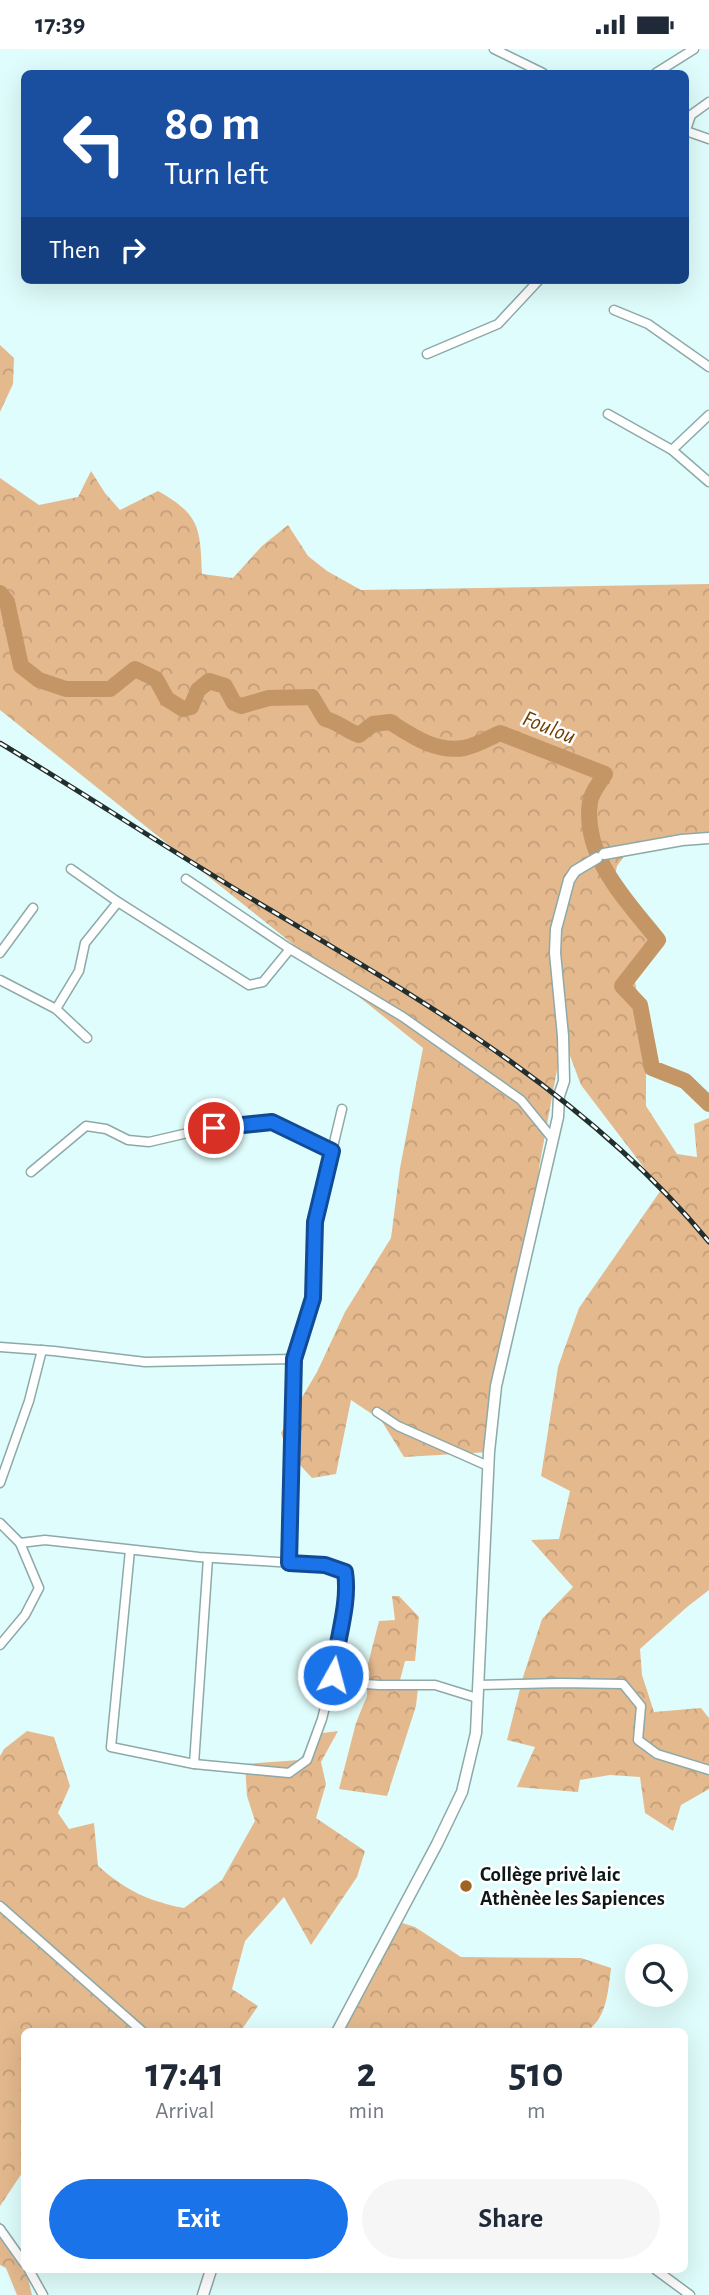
<!DOCTYPE html>
<html lang="en">
<head>
<meta charset="utf-8">
<style>
	body { margin:0; font-family:"Alegreya Sans",sans-serif; background:#f6f6f7; color:#1f2937; height:100vh; display:flex; flex-direction:column; font-size:26px; white-space:nowrap }
	* { box-sizing:border-box; margin:0 }
	p { font-size:23px; color:#747a83 }
	.icon { flex:none; width:38px; height:38px; fill:none; stroke:currentColor; stroke-width:2; stroke-linecap:round; stroke-linejoin:round }
	.map { position:relative; flex:1; overflow:hidden }
	.sheet { position:absolute; left:21px; top:1979px; width:667px; height:245px; display:flex; flex-direction:column; background:#fff; border-radius:10px; box-shadow:0 7px 28px #0002 }
	.sheet>* { flex:none }
	.top-card { position:absolute; left:21px; top:21px; width:668px; height:214px; border-radius:10px; box-shadow:0 7px 28px #0002; background:#1a4fa0; color:#fff; overflow:hidden }
	.fabs { position:absolute; left:625px; top:1895px; display:grid; gap:14px }
	.fabs a { display:grid; place-items:center; width:63px; height:63px; border-radius:50%; background:#fff; box-shadow:0 7px 28px #0002; font-size:35px }
	.pin { position:absolute; display:grid; place-items:center; width:60px; height:60px; color:#fff; margin:-30px; border:4px solid #fff; border-radius:50%; box-shadow:0 2px 7px #0007 }
	.me { position:absolute; width:77px; margin:-38px; rotate:7deg; stroke-linejoin:round; filter:drop-shadow(0 0 5px #0008) }
	.turn { display:flex; align-items:center; gap:24px; height:147px; padding:0 28px; font-size:32px }
	.turn .icon { width:91px; height:91px; stroke-width:2.5 }
	.turn b { display:block; font-size:49px; line-height:60px }
	.then { display:flex; align-items:center; height:66px; padding:0 28px; background:#0003; gap:14px; font-size:26px }
	.eta { display:flex; justify-content:space-evenly; align-items:center; height:119px; text-align:center }
	.eta b { font-size:42px; font-weight:700; line-height:49px }
	.button { display:flex; gap:14px; margin-top:auto; padding:14px 28px }
	.button a { flex:1; height:80px; border-radius:42px; background:#1a73e8; color:#fff; font-size:28px; font-weight:700; line-height:80px; text-align:center }
	.button a+a { background:#f6f6f7; color:#1f2937 }
	.status { display:flex; justify-content:space-between; align-items:center; height:49px; padding:0 35px; background:#fff; direction:ltr }
	.status svg { height:19px; fill:currentColor }
	.map>svg:first-child { display:block }
</style>
</head>
<body>
<div class="status"><b>17:39</b><svg viewBox="0 0 49 12"><path d="M0 12V9h3v3zM5 12V6h3v6zM10 12V3h3v9zM15 12V0h3v12zM26 1h20v11H26zM47 4h2v5h-2z"/></svg></div>
<div class="map">
<svg width="709" height="2246" viewBox="0 0 709 2246">
	<defs>
		<pattern id="forest-crowns" width="20" height="18" patternUnits="userSpaceOnUse" patternTransform="scale(1.75)"><rect width="20" height="18" fill="#e4b98e"/><path d="M2 6a3 3 0 1 1 6 0M12 15a3 3 0 1 1 6 0" fill="none" stroke="#c29e7a"/></pattern>
	</defs>
	<rect width="100%" height="100%" fill="#dffdfc"/>
	<g fill="url(#forest-crowns)">
		<polygon points="0,296 14,309 13,335 0,363"/>
		<path d="M91 422 105 444 120 461 158 442C201 466 200 480 202 525L233 529 262 497 288 476 308 507 327 522 361 541 709 535V789L628 802 617 817 613 835 658 891 650 910 635 933 652 1019 646 1022V1057L677 1105 697 1108 694 1075 709 1069V1541L687 1558 640 1600 642 1626 654 1663 701 1659 709 1669V1740L681 1756 673 1782 645 1764 640 1728 610 1726 580 1731 578 1743 517 1738 535 1698 507 1691 523 1628 542 1570 573 1538 531 1491 559 1490 570 1442 541 1427 558 1318 579 1259 661 1141 581 1036 563 988 539 1119 537 1155 521 1218 489 1403 404 1408 381 1371 351 1351 336 1425 312 1429 288 1403 281 1384 317 1323 345 1263 391 1189 400 1119 423 999 0 661V429L39 456 78 448Z"/>
		<polygon points="392,1547 399,1547 419,1568 415,1612 405,1612 399,1635 418,1639 416,1657 387,1747 339,1740 356,1674 367,1647 368,1615 379,1572 395,1571"/>
		<path d="M27 1682 54 1688 70 1737 58 1764 69 1780 94 1774 98 1817C126 1841 147 1852 184 1859L222 1831 255 1772 247 1747 245 1715 300 1711 315 1685 338 1682 321 1713 326 1735 316 1769 365 1802 357 1828 311 1896 284 1848 245 1892 232 1940 258 1957 240 1983H24V2121L0 2157V1707L4 1700Z"/>
		<path d="M396 1872 415 1878 461 1908 581 1909 611 1919C608 1942 607 1971 585 1983H337Z"/>
		<polygon points="0,2173 5,2178 4,2194 27,2225 32,2246 17,2246 6,2219 0,2216"/>
	</g>
	<g fill="none" stroke-linecap="round" stroke-linejoin="round">
		<path stroke="#c49565" stroke-width="16" d="M0 544 7 553 21 617 39 631 66 640H110L135 620 156 630 167 650 183 660 191 658 198 641 209 632 225 637 234 654 241 657 269 649 312 648 325 670C339 673 346 682 359 686L373 675 390 673C412 687 436 704 464 699 476 697 489 689 500 684L605 725C600 733 591 744 590 753 582 807 627 852 658 891L622 937 640 956 652 1019 685 1032 709 1055"/>
		<g stroke="#8da9a8" stroke-width="11">
			<g id="minor">
				<polyline points="494,0 543,24"/>
				<polyline points="656,24 694,0"/>
				<polyline points="686,81 691,66 709,53"/>
				<polyline points="686,82 709,90"/>
				<polyline points="614,261 648,275 709,318"/>
				<polyline points="427,305 498,275 539,231"/>
				<polyline points="608,365 672,401 709,433"/>
				<polyline points="672,401 709,366"/>
				<polyline points="71,820 118,853 249,936 263,933 290,900"/>
				<polyline points="186,830 290,900 403,968 521,1051 552,1089"/>
				<polyline points="0,904 33,859"/>
				<polyline points="0,931 56,960 87,989"/>
				<polyline points="56,960 79,922 85,894 118,853"/>
				<polyline points="31,1123 86,1077 106,1080 128,1091 149,1093 192,1083 272,1073 332,1102"/>
				<polyline points="0,1298 54,1302 145,1313 294,1310"/>
				<polyline points="377,1363 398,1377 488,1417"/>
				<polyline points="0,1434 29,1352 42,1301"/>
				<polyline points="0,1474 20,1494 39,1539 25,1566 0,1596"/>
				<path d="M20 1494 45 1491 199 1508 325 1516 345 1523C350 1557 336 1592 333 1626L352 1634 379 1636H435L477 1649"/>
				<polyline points="130,1501 111,1698 194,1715 289,1724 307,1711 322,1670 333,1626"/>
				<polyline points="289,1514 294,1310 313,1249 315,1173 342,1060"/>
				<polyline points="478,1636 560,1634 623,1635 641,1657 638,1691 657,1705 709,1721"/>
				<polyline points="194,1715 208,1509"/>
				<polyline points="0,1857 143,1983"/>
				<polyline points="0,2180 24,2214"/>
				<polyline points="29,2221 43,2246"/>
				<polyline points="656,2221 690,2246"/>
			</g>
		</g>
		<g stroke="#8da9a8" stroke-width="13">
			<g id="tertiary">
				<polyline points="604,805 682,791 709,789"/>
				<polyline points="337,1983 437,1795 462,1743 476,1684 489,1403 496,1337 558,1068 559,1047 564,1032 563,987 555,904 556,880 569,831 575,822 597,809"/>
				<polyline points="203,2246 211,2221"/>
			</g>
		</g>
		<use href="#minor" stroke="#fff" stroke-width="8"/>
		<use href="#tertiary" stroke="#fff" stroke-width="10"/>
		<g stroke="#222f2f" stroke-width="5">
			<path id="rail" d="M0 694C88 747 174 804 262 856 423 952 588 1046 709 1193"/>
		</g>
		<use href="#rail" stroke="#fff" stroke-width="2.5" stroke-dasharray="8" stroke-linecap="butt"/>
	</g>
	<g fill="none" stroke-linecap="round" stroke-linejoin="round">
		<g stroke="#114b97" stroke-width="18">
			<path id="route" d="M214 1079 272 1073 332 1102 315 1173 313 1249 294 1310 289 1514 325 1516 345 1523C350 1556 336 1592 333 1626"/>
		</g>
		<use href="#route" stroke="#1a73e8" stroke-width="12"/>
	</g>
	<circle fill="#9e6522" stroke="#fff" stroke-width="2.5" cx="466" cy="1837" r="7"/>
	<g text-anchor="middle" dominant-baseline="central" stroke-width="5" stroke-linejoin="round" paint-order="stroke">
		<g font-size="21" font-weight="bold" fill="#0d1818" stroke="#fff" text-anchor="start">
			<text x="480" y="1825">Collège privè laic<tspan x="480" dy="24">Athènèe les Sapiences</tspan></text>
		</g>
		<g font-size="23" font-style="italic" fill="#6d3f00" stroke="#fff">
			<text transform="translate(549 679) rotate(22)">Foulou</text>
		</g>
	</g>
</svg>
<div class="fabs">
<a><svg class="icon" aria-label="search" viewBox="0 0 24 24"><circle cx="10" cy="10" r="6"/><path d="M15 15l6 6"/></svg></a>
</div>
<div class="pin" style="left:214px;top:1079px;background:#d93025"><svg class="icon" aria-label="arrive" viewBox="0 0 24 24"><path d="M6 21V4h12l-3 4 3 4H6"/></svg></div>
<svg class="me" style="left:333px;top:1626px" viewBox="-20 -20 40 40"><circle r="17" fill="#1a73e8" stroke="#fff" stroke-width="3"/><path d="M0-11L8 9 0 5-8 9z" fill="#fff"/></svg>
<div class="top-card">
<div class="turn"><svg class="icon" aria-label="left" viewBox="0 0 24 24"><path d="M17 20v-9H6M10 6l-5 5 5 5"/></svg><div><b>80 m</b>Turn left</div></div>
<div class="then">Then<svg class="icon" aria-label="right" viewBox="0 0 24 24"><path d="M7 20v-9h11M14 6l5 5-5 5"/></svg></div>
</div>
<section class="sheet">
<div class="eta">
<div><b>17:41</b><p>Arrival</p></div>
<div><b>2</b><p>min</p></div>
<div><b>510</b><p>m</p></div>
</div>
<div class="button"><a>Exit</a><a>Share</a></div>
</section>
</div>
</body>
</html>
